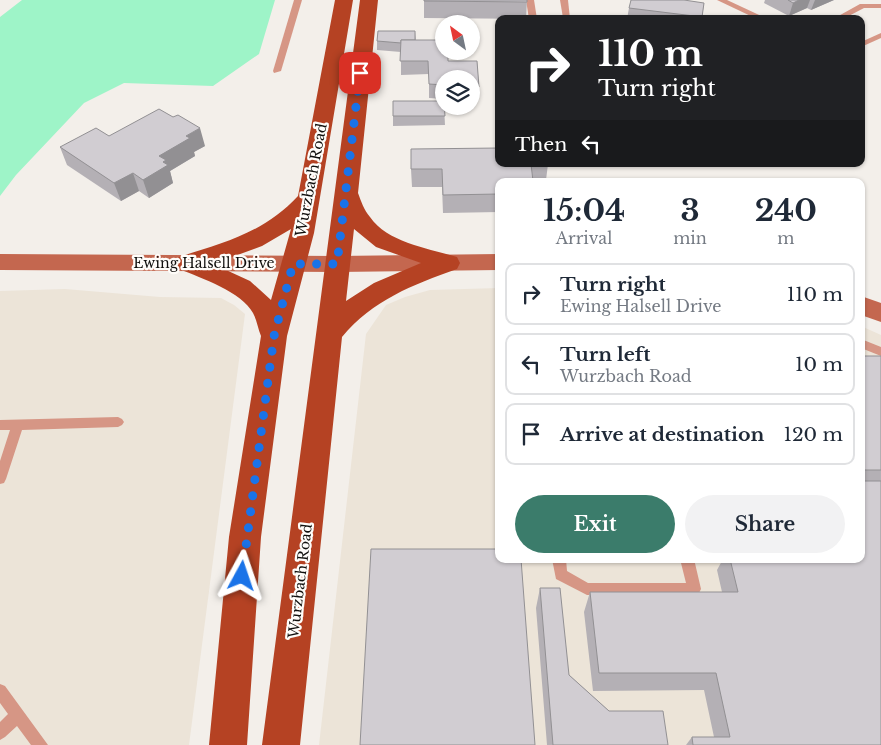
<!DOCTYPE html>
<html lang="en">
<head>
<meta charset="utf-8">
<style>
	body { margin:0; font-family:"Libre Baskerville",serif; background:#f2f2f3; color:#1f2937; height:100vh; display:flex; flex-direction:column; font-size:19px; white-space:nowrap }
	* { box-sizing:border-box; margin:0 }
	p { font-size:16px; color:#747a83 }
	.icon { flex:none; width:28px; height:28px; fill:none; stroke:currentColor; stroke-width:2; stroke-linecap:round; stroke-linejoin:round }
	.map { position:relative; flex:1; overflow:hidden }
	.sheet { position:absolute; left:495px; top:178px; width:370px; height:385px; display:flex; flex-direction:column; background:#fff; border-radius:10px; box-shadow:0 1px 4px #0004 }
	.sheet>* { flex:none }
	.top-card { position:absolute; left:495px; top:15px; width:370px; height:152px; border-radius:10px; box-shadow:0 1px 4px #0004; background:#202124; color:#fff; overflow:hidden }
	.needle { width:32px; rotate:327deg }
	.controls { position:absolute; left:435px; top:15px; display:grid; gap:10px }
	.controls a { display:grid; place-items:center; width:45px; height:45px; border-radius:50%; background:#fff; box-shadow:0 1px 4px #0004; font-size:25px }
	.pin { position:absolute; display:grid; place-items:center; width:42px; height:42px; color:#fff; margin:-21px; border-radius:10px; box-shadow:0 2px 8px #0006 }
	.me { position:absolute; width:55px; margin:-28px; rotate:5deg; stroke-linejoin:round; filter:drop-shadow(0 0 4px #0008) }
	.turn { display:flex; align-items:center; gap:18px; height:105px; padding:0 20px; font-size:22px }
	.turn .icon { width:65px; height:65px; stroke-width:2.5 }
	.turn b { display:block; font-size:35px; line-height:42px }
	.then { display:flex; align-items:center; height:48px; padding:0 20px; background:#0003; gap:10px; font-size:19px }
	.eta { display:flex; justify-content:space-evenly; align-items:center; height:85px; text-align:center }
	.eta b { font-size:30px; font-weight:700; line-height:35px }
	.button { display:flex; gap:10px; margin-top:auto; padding:10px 20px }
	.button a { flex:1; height:58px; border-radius:30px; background:#3b7c6b; color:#fff; font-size:20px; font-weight:700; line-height:58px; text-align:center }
	.button a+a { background:#f2f2f3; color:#1f2937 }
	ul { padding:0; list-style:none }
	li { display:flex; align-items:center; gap:15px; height:62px; margin:0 10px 8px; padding:0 10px; border:2px solid #e0e1e3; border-radius:10px }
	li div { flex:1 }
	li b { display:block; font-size:19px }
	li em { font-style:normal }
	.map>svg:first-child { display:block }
</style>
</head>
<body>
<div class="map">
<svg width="881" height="745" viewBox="0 0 881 745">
	<rect width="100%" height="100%" fill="#f3efea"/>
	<g fill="#ece4d8">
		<polygon points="499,288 499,559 861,559 861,326 881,335 881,745 319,745 366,334 386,305 405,297 430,290"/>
		<polygon points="65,289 160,297 221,298 234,305 245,314 189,745 0,745 0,291"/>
	</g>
	<polygon fill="#9ef4c8" points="22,0 275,0 259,54 213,86 124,83 84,103 16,175 0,196 0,17"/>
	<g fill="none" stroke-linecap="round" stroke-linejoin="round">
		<g fill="#d69685" fill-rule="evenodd">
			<polygon points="294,0 302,0 281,71 274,73 273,71"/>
			<polygon points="526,0 534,0 537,19 529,19"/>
			<polygon points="560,0 568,0 570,19 563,18"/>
			<polygon points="717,0 727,0 768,19 757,19"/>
			<polygon points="860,4 881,4 881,8 864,8 843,19 833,19"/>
			<polygon points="881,33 881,38 861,47 861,42"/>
			<polygon points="861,339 881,347 881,356 861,348"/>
			<polygon points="118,417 122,419 124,422 122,425 118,427 22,430 6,479 4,483 0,484 0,461 10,430 0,430 0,420"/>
			<polygon points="552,559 566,559 567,571 588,583 686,583 680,559 694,559 701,589 699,593 694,595 587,595 556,579"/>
			<polygon points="0,684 5,686 48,745 31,745 17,726 5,737 0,740 0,722 8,714 0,703"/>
		</g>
		<g fill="#c4674f" fill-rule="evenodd">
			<polygon points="0,254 337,256 499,254 499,270 337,272 0,270"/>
			<polygon points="861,296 881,303 881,322 861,315"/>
		</g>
		<g fill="#b54223" fill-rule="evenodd">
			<path d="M335 0H353L314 233 287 336 261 537 247 745H209L229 537 261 336C258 329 257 320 253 313 242 292 201 278 179 269L176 263 179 257C224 243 265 232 298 196ZM291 229 271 300 250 281 213 264 262 246Z"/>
			<path d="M360 0H378L358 193C361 201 364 210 370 217 388 243 428 248 457 257L460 263 457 269C412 285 373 300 342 337L300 745H262ZM354 229 376 247 421 263 374 283 346 301Z"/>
		</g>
	</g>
	<g fill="#b4b0b5">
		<polygon points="424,0 527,0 526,19 424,18"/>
		<polygon points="765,0 834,0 811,10 807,8 789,16 764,3"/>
		<polygon points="704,3 702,19 627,19 629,8"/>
		<polygon points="378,31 415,31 416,40 444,40 444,51 448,51 448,61 477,61 479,87 478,100 471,100 471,79 444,79 444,99 429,98 429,74 401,75 401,52 377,50 377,41"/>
		<polygon points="444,106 445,125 393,126 393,116"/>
		<polygon points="109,136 205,146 194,152 195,156 170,171 173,183 149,198 139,191 121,201 67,165 60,147"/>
		<polygon points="499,164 548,164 546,180 499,181 499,212 443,213 442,187 412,187 411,169"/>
		<polygon points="861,356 881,356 881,745 686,745 692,737 714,737 704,690 593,691 584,612 590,592 722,592 717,570 723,559 861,559"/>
		<polygon points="540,588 569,675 609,711 668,745 547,745 536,608"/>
	</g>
	<g fill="#929093">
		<polygon points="799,0 810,0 807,8 789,16 793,3"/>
		<polygon points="815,0 834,0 811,10"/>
		<polygon points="200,128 205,146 194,152 195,156 170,171 173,183 149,198 143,180 159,156 186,136"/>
		<polygon points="133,173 139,191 121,201 114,183"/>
	</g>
	<g fill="#d1cdd2" stroke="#929093">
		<polygon points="424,0 527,0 527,2 424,1"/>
		<polygon points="631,0 684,0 704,3 702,17 629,8"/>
		<polygon points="788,0 799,0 793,3"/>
		<polygon points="552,18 625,19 553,19"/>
		<polygon points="378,31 415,31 415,40 401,40 401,43 377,41"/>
		<polygon points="401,40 444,40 444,51 448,51 448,61 477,61 479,87 471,86 471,79 444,79 444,85 429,84 428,61 400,61"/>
		<polygon points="393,101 444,101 445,116 393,116"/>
		<polygon points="159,109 173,117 178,115 200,128 186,136 190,138 159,156 166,160 163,162 168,165 143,180 133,173 114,183 60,147 96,128 109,136"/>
		<polygon points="499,148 499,164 531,164 533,181 499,181 499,194 443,195 442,169 411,169 411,149"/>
		<rect x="861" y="356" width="20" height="114"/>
		<polygon points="861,481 881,481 881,745 693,745 692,737 730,737 716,673 599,673 590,592 738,592 730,559 861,559"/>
		<polygon points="371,549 499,549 499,559 521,559 535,745 360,745"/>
		<polygon points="540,588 560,588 569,675 609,711 663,711 668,745 553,745"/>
	</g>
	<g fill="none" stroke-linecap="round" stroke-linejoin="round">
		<polyline stroke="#1a73e8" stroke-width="9" stroke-dasharray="0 16.2" points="242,576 274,336 293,264 337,264 360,73"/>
	</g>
	<g text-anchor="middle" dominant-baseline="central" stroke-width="4.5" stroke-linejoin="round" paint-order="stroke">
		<g font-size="14" fill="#100f0d" stroke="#fffdfa">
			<text transform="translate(311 180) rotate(-79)">Wurzbach Road</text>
			<text x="204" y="263">Ewing Halsell Drive</text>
			<text transform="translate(300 581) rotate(-83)">Wurzbach Road</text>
		</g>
	</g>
</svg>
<div class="controls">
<a><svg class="needle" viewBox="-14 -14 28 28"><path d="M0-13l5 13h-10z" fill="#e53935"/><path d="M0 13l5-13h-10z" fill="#747a83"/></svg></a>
<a><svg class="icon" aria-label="layers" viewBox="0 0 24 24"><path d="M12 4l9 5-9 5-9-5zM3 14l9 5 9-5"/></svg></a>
</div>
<div class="pin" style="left:360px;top:73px;background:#d93025"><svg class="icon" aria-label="arrive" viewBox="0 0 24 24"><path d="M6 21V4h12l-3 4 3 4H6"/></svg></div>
<svg class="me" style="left:242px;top:576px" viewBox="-20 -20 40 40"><path d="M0-17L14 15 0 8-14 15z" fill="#1a73e8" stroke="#fff" stroke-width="4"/></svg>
<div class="top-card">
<div class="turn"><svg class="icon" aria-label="right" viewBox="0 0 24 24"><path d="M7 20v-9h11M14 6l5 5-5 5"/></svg><div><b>110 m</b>Turn right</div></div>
<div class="then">Then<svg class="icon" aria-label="left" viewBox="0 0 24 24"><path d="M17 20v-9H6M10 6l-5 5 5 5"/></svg></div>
</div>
<section class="sheet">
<div class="eta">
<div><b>15:04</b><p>Arrival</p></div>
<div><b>3</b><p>min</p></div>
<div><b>240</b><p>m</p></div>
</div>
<ul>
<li><svg class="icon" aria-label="right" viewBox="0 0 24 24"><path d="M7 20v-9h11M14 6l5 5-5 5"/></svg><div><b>Turn right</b><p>Ewing Halsell Drive</p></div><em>110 m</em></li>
<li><svg class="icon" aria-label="left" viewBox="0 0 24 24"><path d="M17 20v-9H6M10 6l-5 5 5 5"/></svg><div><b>Turn left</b><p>Wurzbach Road</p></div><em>10 m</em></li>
<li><svg class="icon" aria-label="arrive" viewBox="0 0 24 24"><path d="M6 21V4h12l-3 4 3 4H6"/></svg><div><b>Arrive at destination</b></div><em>120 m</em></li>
</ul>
<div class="button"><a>Exit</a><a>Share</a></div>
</section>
</div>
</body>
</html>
